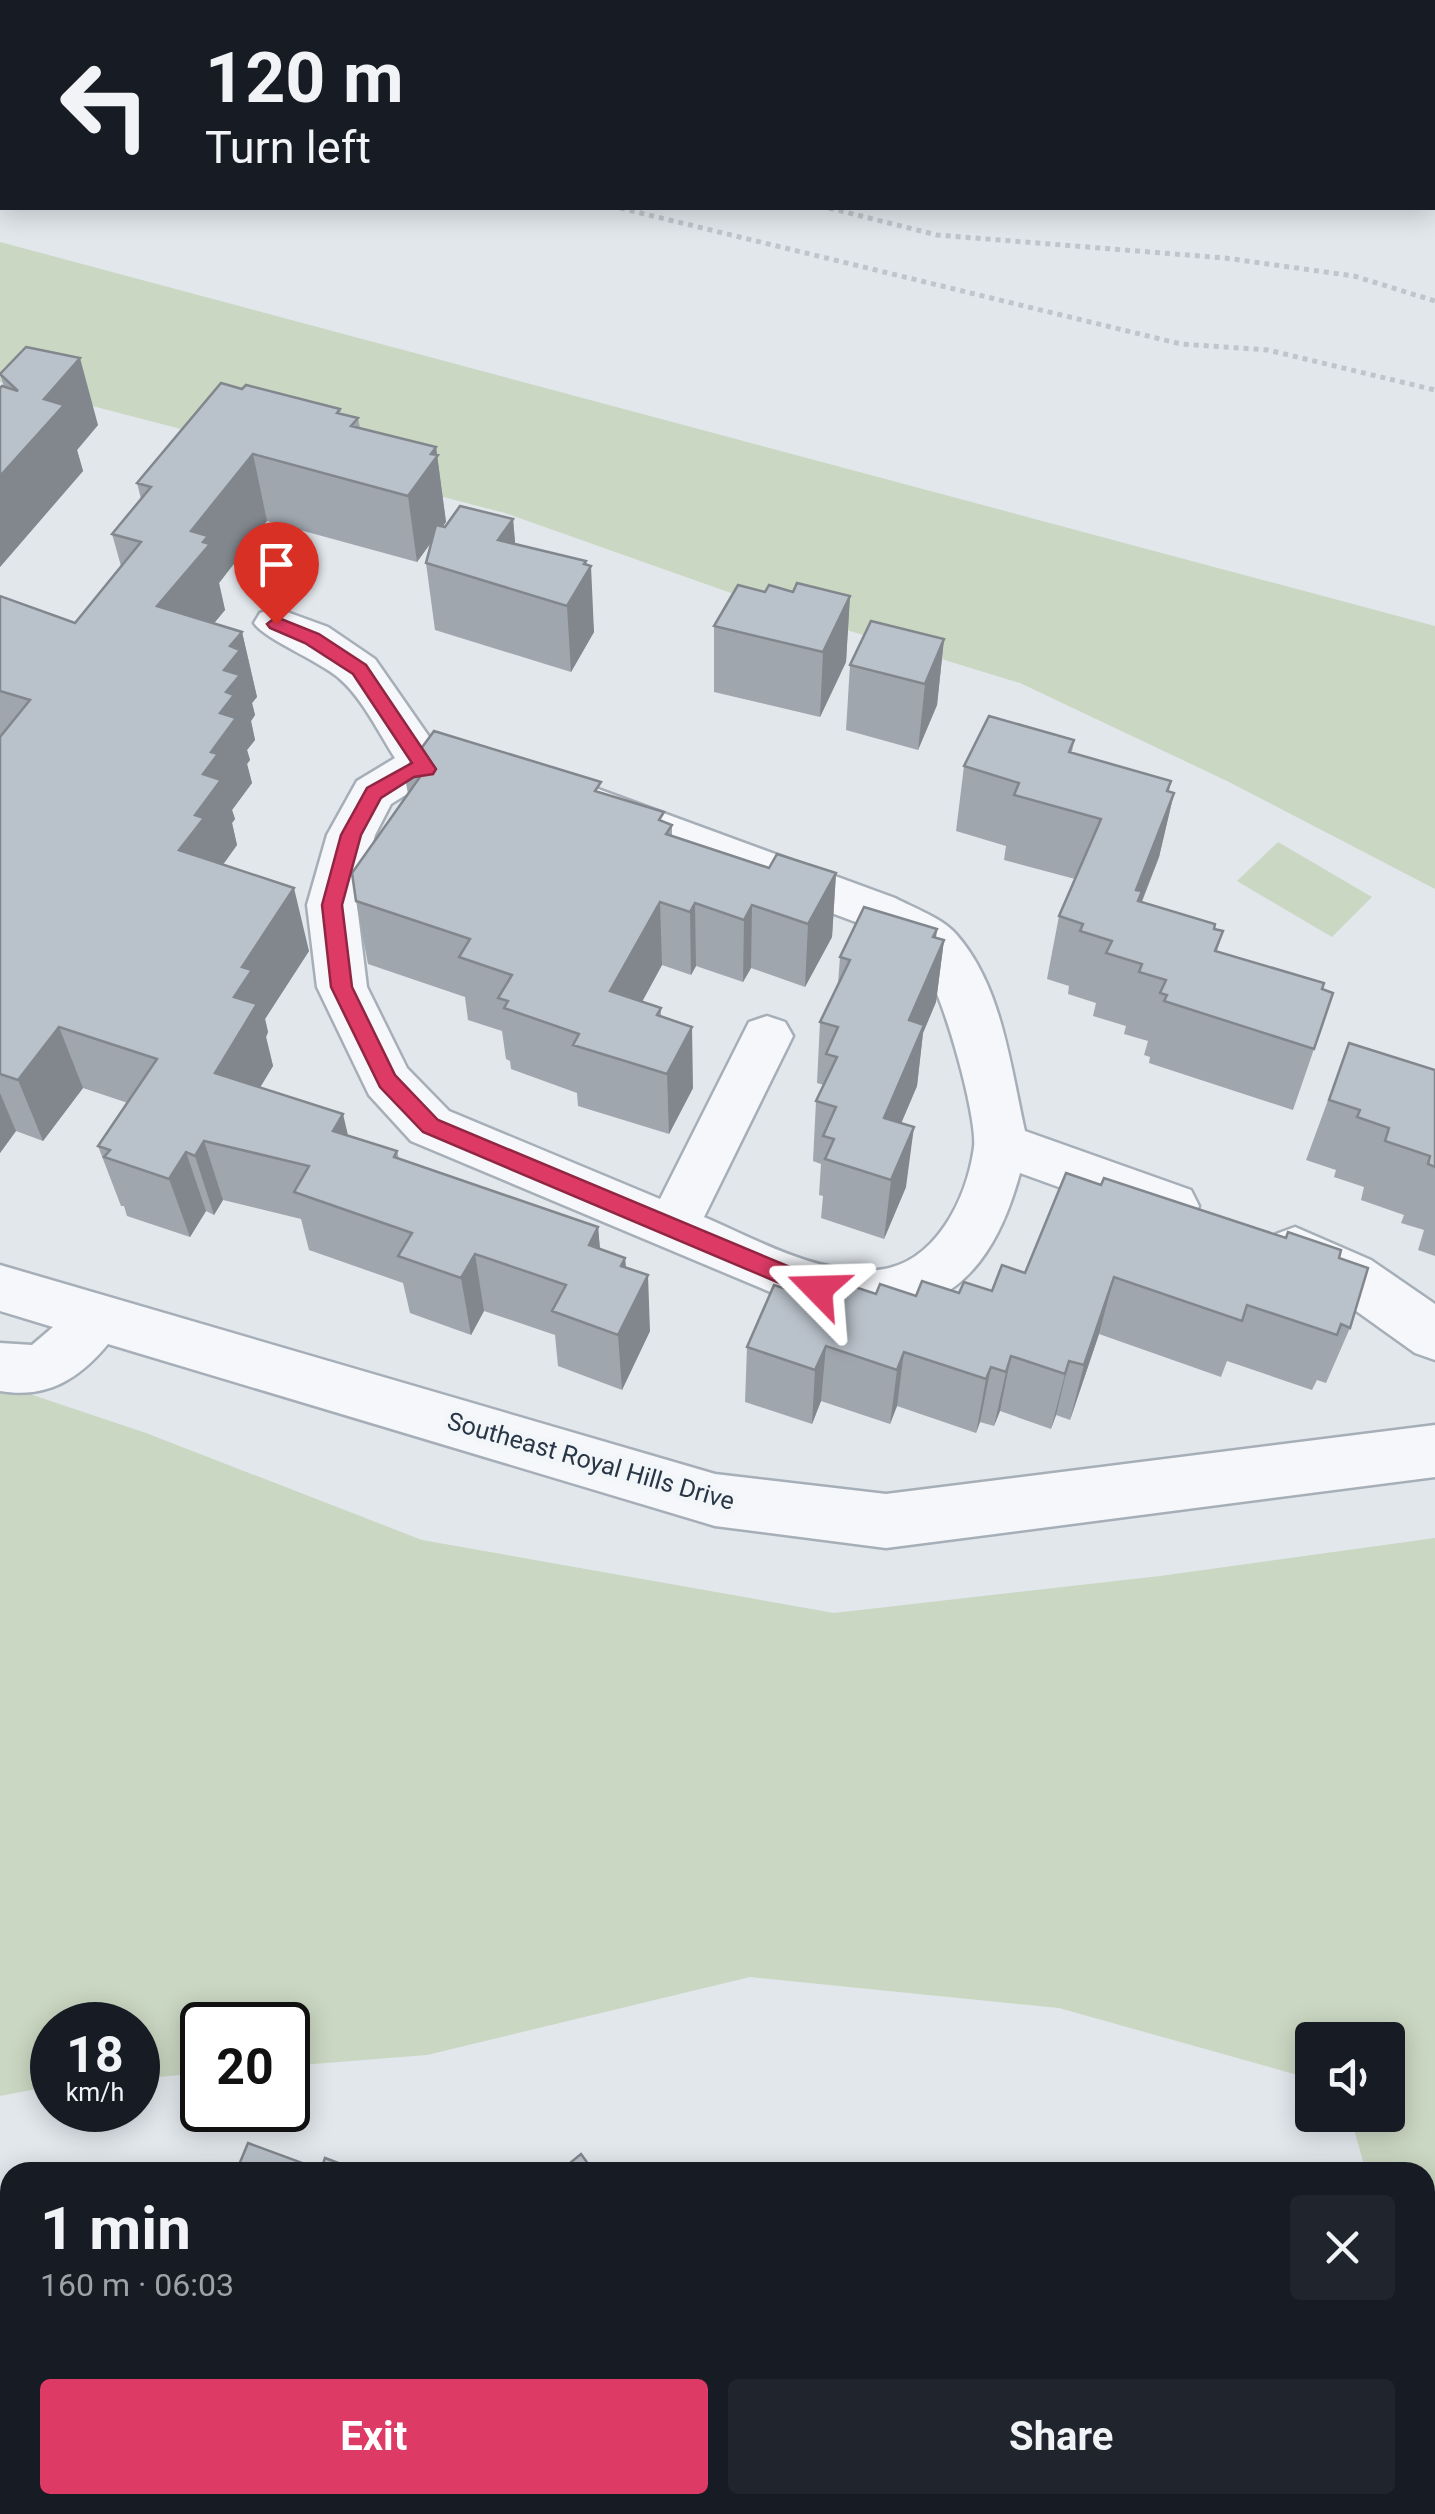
<!DOCTYPE html>
<html lang="en">
<head>
<meta charset="utf-8">
<style>
	body { margin:0; font-family:Roboto,sans-serif; background:#20242c; color:#f1f3f6; height:100vh; display:flex; flex-direction:column; font-size:38px; white-space:nowrap }
	* { box-sizing:border-box; margin:0 }
	p { font-size:32px; color:#9ea1a6 }
	.icon { flex:none; width:55px; height:55px; fill:none; stroke:currentColor; stroke-width:2; stroke-linecap:round; stroke-linejoin:round }
	.map { position:relative; flex:1; overflow:hidden }
	.sheet { position:absolute; left:0px; top:2162px; width:1435px; height:352px; display:flex; flex-direction:column; background:#171b24; border-radius:30px 30px 0 0; box-shadow:0 5px 25px #0003 }
	.sheet>* { flex:none }
	.guide { position:absolute; left:0px; top:0px; width:1435px; height:210px; box-shadow:0 5px 25px #0003; background:#171b24; color:#f1f3f6; overflow:hidden }
	.fabs { position:absolute; left:1295px; top:2022px; display:grid; gap:20px }
	.fabs a { display:grid; place-items:center; width:110px; height:110px; border-radius:10px; background:#171b24; box-shadow:0 5px 25px #0003; font-size:50px }
	.speed { position:absolute; left:30px; top:2002px; display:flex; gap:20px; font-size:50px; font-weight:700; text-align:center }
	.speed>* { display:grid; place-content:center; width:130px; height:130px; border-radius:50%; background:#171b24; box-shadow:0 5px 25px #0003; line-height:1 }
	.speed small { font-size:25px; font-weight:400 }
	.speed .limit { border:5px solid #111; border-radius:15px; background:#fff; color:#111 }
	.pin { position:absolute; display:grid; place-items:center; width:85px; height:85px; color:#fff; margin:-102px -42px; border-radius:50% 50% 50% 0; rotate:-45deg; box-shadow:0 0 10px #0007 }
	.pin .icon { rotate:45deg }
	.me { position:absolute; width:110px; margin:-55px; rotate:292deg; stroke-linejoin:round; filter:drop-shadow(0 0 8px #0008) }
	.turn { display:flex; align-items:center; gap:35px; height:210px; padding:0 40px; font-size:45px }
	.turn .icon { width:130px; height:130px; stroke-width:2.5 }
	.turn b { display:block; font-size:70px; line-height:85px }
	.round { display:grid; place-items:center; flex:none; width:105px; height:105px; border-radius:10px; background:#20242c }
	.head { display:flex; align-items:center; justify-content:space-between; height:170px; padding:0 40px }
	h1 { font-size:60px; font-weight:700; line-height:75px }
	.cta { display:flex; gap:20px; margin-top:auto; padding:20px 40px }
	.cta a { flex:1; height:115px; border-radius:10px; background:#dd3b66; color:#fff; font-size:40px; font-weight:700; line-height:115px; text-align:center }
	.cta a+a { background:#20242c; color:#f1f3f6 }
	.map>svg:first-child { display:block }
</style>
</head>
<body>
<div class="map">
<svg width="1435" height="2514" viewBox="0 0 1435 2514">
	<rect width="100%" height="100%" fill="#e2e7ec"/>
	<g fill="#cad7c2">
		<polygon points="0,242 1435,626 1435,889 1227,781 1020,683 762,604 505,513 0,382"/>
		<polygon points="1278,842 1372,897 1332,937 1237,881"/>
		<polygon points="0,1384 146,1433 422,1540 834,1613 1160,1576 1435,1538 1435,2215 1425,2212 1425,2172 1366,2172 1350,2115 1388,2115 1388,2040 1312,2040 1312,2079 1059,2008 750,1977 427,2055 288,2066 288,2025 202,2025 202,2073 138,2079 138,2025 52,2025 52,2086 0,2096"/>
	</g>
	<g fill="none" stroke-linecap="round" stroke-linejoin="round">
		<g stroke="#a6aeb7" stroke-width="5">
			<g id="minor">
				<path d="M276 608 328 627 375 659 439 751 483 749 500 753 895 898C914 908 942 918 956 934 1002 986 1010 1065 1025 1131L1191 1190 1199 1206 1191 1222 1172 1228 1020 1173C999 1250 964 1304 880 1316 860 1319 837 1314 818 1312L411 1141 369 1095 317 987 307 905 327 835 357 781 395 758C379 733 362 698 340 679 320 661 264 639 254 623L260 613ZM480 782 861 924C878 934 905 944 919 959 940 981 978 1118 974 1147 967 1198 936 1264 878 1270 817 1275 758 1240 704 1217L793 1036 785 1022 767 1016 749 1022 660 1199 449 1111 407 1068 367 987 357 905 375 835 391 804 420 786Z"/>
				<polygon points="1295,1227 1371,1260 1435,1304 1435,1360 1415,1353 1331,1293 1276,1266 1268,1250 1276,1234"/>
				<path d="M0 1265 715 1474 886 1494 1435 1425V1477L886 1548 715 1526 108 1344C79 1379 47 1399 0 1391V1343L32 1345 53 1327 0 1311Z"/>
			</g>
		</g>
		<g stroke="#c0c5cb" stroke-width="5" stroke-dasharray="5 5" stroke-linecap="butt">
			<polyline points="289,0 293,2"/>
			<polyline points="946,0 951,2"/>
			<polyline points="620,208 1181,344 1268,350 1435,390"/>
			<polyline points="829,208 937,235 1225,258 1354,276 1435,301"/>
		</g>
		<use href="#minor" fill="#f5f7fa" fill-rule="evenodd"/>
	</g>
	<g fill="#9fa6ae">
		<polygon points="0,374 98,425 77,450 83,471 0,567 0,388 4,387"/>
		<polygon points="242,389 340,409 341,414 358,418 360,428 436,447 446,522 442,527 513,519 515,544 586,561 594,632 571,672 435,630 426,563 432,541 417,562 267,521 219,583 225,610 214,623 242,632 257,697 252,703 255,715 251,721 255,740 247,750 250,760 247,764 252,783 232,810 235,819 232,823 237,845 223,865 309,951 265,1019 268,1032 266,1037 273,1066 260,1087 348,1136 397,1151 399,1159 598,1227 600,1249 625,1258 626,1268 650,1331 622,1390 558,1366 555,1335 484,1311 471,1335 410,1313 403,1283 309,1250 301,1219 223,1200 214,1215 206,1211 190,1237 127,1216 124,1206 121,1206 98,1146 128,1103 83,1088 43,1141 16,1131 0,1153 0,596 75,623 121,566 112,534 141,499 137,483"/>
		<polygon points="793,592 850,596 846,662 820,717 714,692 714,626"/>
		<polygon points="944,639 937,705 918,750 846,730 850,665"/>
		<polygon points="1074,740 1072,752 1174,793 1159,857 1142,902 1223,931 1217,951 1322,989 1314,1049 1293,1110 1149,1063 1150,1057 1144,1055 1148,1041 1124,1034 1126,1026 1093,1016 1096,1003 1068,994 1069,986 1047,979 1059,916 1075,879 1004,860 1006,846 956,831 964,766"/>
		<polygon points="404,772 602,793 672,825 672,836 769,868 836,873 832,937 805,987 751,968 743,982 696,966 691,975 662,965 642,1002 661,1008 661,1017 693,1088 669,1134 578,1106 577,1093 511,1069 510,1061 506,1059 502,1031 468,1020 465,997 368,964 356,901 408,794"/>
		<polygon points="937,929 936,937 944,940 936,1002 923,1033 917,1086 901,1123 906,1187 884,1239 821,1218 823,1196 819,1195 821,1164 813,1161 816,1101 824,1085 817,1083 820,1022 838,984 840,957"/>
		<polygon points="1349,1043 1435,1070 1435,1256 1418,1250 1424,1230 1401,1223 1404,1215 1361,1200 1364,1187 1334,1177 1336,1170 1306,1160"/>
		<polygon points="1339,1258 1350,1328 1326,1383 1317,1380 1312,1390 1227,1361 1221,1377 1099,1334 1070,1420 1056,1415 1051,1429 1000,1411 994,1426 980,1422 976,1433 897,1406 890,1424 821,1401 812,1424 745,1402 747,1347 840,1306 876,1294 916,1296 992,1291 1025,1273"/>
		<polygon points="1425,2238 1435,2240 1435,2439 1425,2436"/>
		<polygon points="948,2505 1129,2505 1118,2514 953,2514"/>
	</g>
	<g fill="#82878d">
		<polygon points="80,358 98,425 77,450 83,471 0,567 0,476 44,399"/>
		<polygon points="436,447 446,522 417,562 408,496"/>
		<polygon points="253,454 267,521 219,583 225,610 174,672 157,606 191,531"/>
		<polygon points="513,519 519,586 498,540"/>
		<polygon points="586,561 587,572 591,566 594,632 571,672 567,606"/>
		<polygon points="850,596 846,662 820,717 823,652"/>
		<polygon points="242,632 257,697 252,703 255,715 251,721 255,740 247,750 250,760 247,764 252,783 232,810 235,819 232,823 237,845 218,871 179,850 195,815 203,774 220,713 224,670 230,646"/>
		<polygon points="944,639 937,705 918,750 925,684"/>
		<polygon points="1171,781 1160,830 1174,793 1159,857 1137,913 1136,890"/>
		<polygon points="836,873 832,937 805,987 808,924"/>
		<polygon points="294,888 309,951 265,1019 268,1032 266,1037 273,1066 233,1133 215,1073 242,967"/>
		<polygon points="660,902 662,965 614,1053 610,991"/>
		<polygon points="695,903 696,966 691,975 690,912"/>
		<polygon points="752,905 751,968 743,982 744,920"/>
		<polygon points="937,929 932,967 944,940 936,1002 923,1033 917,1086 878,1178 884,1118 909,1020 933,937"/>
		<polygon points="59,1027 83,1088 43,1141 18,1080"/>
		<polygon points="692,1027 693,1088 669,1134 667,1074"/>
		<polygon points="0,1093 16,1131 0,1153"/>
		<polygon points="343,1114 357,1173 333,1131"/>
		<polygon points="914,1127 906,1187 884,1239 891,1180"/>
		<polygon points="204,1141 223,1200 214,1215 195,1156"/>
		<polygon points="186,1152 206,1211 190,1237 169,1179"/>
		<polygon points="598,1227 603,1284 589,1245"/>
		<polygon points="475,1254 484,1311 471,1335 461,1278"/>
		<polygon points="625,1258 629,1313 648,1275 650,1331 622,1390 618,1335 621,1266"/>
		<polygon points="1114,1277 1099,1334 1070,1420 1084,1365"/>
		<polygon points="826,1346 821,1401 812,1424 815,1370"/>
		<polygon points="904,1352 897,1406 890,1424 897,1370"/>
		<polygon points="1011,1356 1000,1411 994,1426 1006,1372"/>
		<polygon points="1069,1361 1056,1415 1051,1429 1065,1374"/>
		<polygon points="991,1367 980,1422 976,1433 986,1379"/>
		<polygon points="10,2464 10,2488 0,2494 0,2470"/>
	</g>
	<g fill="#b9c1ca" stroke="#82878d" stroke-width="2.5">
		<polygon points="26,347 80,358 44,399 64,405 0,476 0,388 2,386 18,391 0,374"/>
		<polygon points="221,383 242,389 246,385 340,409 337,413 358,418 351,426 436,447 431,454 438,455 408,496 253,454 191,531 208,536 203,542 210,544 157,606 242,632 230,646 240,650 224,670 240,675 226,692 234,695 220,713 236,718 211,752 218,754 203,774 221,780 195,815 204,818 179,850 294,888 242,967 252,970 234,997 257,1004 215,1073 343,1114 333,1131 397,1151 394,1157 598,1227 589,1245 625,1258 621,1266 648,1275 618,1335 552,1311 566,1285 475,1254 461,1278 398,1256 412,1233 294,1192 309,1166 204,1141 195,1156 186,1152 169,1179 104,1157 110,1150 98,1146 157,1059 59,1027 18,1080 0,1074 0,737 30,700 0,691 0,596 75,623 141,542 112,534 151,487 137,483"/>
		<polygon points="460,506 513,519 498,540 586,561 584,564 591,566 567,606 426,563 436,525 445,527"/>
		<polygon points="797,583 850,596 823,652 714,626 738,585 765,592 769,585 793,592"/>
		<polygon points="871,621 944,639 925,684 850,665"/>
		<polygon points="989,716 1074,740 1069,752 1171,781 1167,791 1174,793 1136,890 1142,891 1138,901 1215,924 1214,929 1223,931 1215,951 1324,983 1322,989 1333,993 1314,1049 1164,1001 1167,995 1160,993 1166,980 1139,972 1142,964 1106,953 1112,941 1080,931 1083,924 1059,916 1101,819 1014,795 1019,783 964,766"/>
		<polygon points="434,731 601,782 595,791 664,812 659,820 672,825 666,834 769,868 777,854 836,873 808,924 752,905 744,920 695,903 690,912 660,902 610,991 661,1008 657,1015 692,1027 667,1074 573,1045 579,1034 504,1008 508,1001 498,998 512,975 459,957 470,939 356,901 352,873 420,777 404,772"/>
		<polygon points="864,907 937,929 933,937 944,940 909,1020 924,1025 884,1118 914,1127 891,1180 825,1159 834,1139 823,1136 836,1107 816,1101 837,1057 826,1054 838,1027 820,1022 850,960 840,957"/>
		<polygon points="1349,1043 1435,1070 1435,1167 1428,1164 1430,1156 1385,1141 1389,1128 1357,1117 1360,1110 1329,1100"/>
		<polygon points="1066,1173 1101,1185 1104,1178 1286,1238 1288,1232 1341,1250 1339,1258 1368,1268 1350,1328 1341,1324 1337,1335 1247,1305 1242,1321 1114,1277 1084,1365 1069,1361 1065,1374 1011,1356 1006,1372 991,1367 986,1379 904,1352 897,1370 826,1346 815,1370 747,1347 774,1285 840,1306 849,1285 876,1294 880,1284 916,1296 922,1281 959,1293 964,1282 992,1291 1002,1265 1025,1273"/>
		<polygon points="248,2143 321,2170 325,2158 362,2172 236,2172"/>
		<polygon points="581,2154 594,2172 559,2172"/>
		<polygon points="1425,2238 1435,2240 1435,2422 1425,2420"/>
		<polygon points="10,2323 10,2464 0,2470 0,2329"/>
		<polygon points="623,2505 682,2505 683,2514 555,2514"/>
		<polygon points="957,2505 1129,2505 1118,2514 1059,2514 1055,2509 1049,2514 962,2514"/>
	</g>
	<polygon fill="#dd3b66" stroke="#902642" stroke-width="2.5" points="276,617 319,634 366,665 436,769 433,774 414,777 381,798 361,835 342,905 352,987 395,1075 438,1120 826,1282 829,1289 826,1296 810,1296 423,1132 380,1087 331,987 322,905 341,835 367,788 412,763 353,674 305,643 270,628 267,624"/>
	<g text-anchor="middle" dominant-baseline="central" stroke-width="10" stroke-linejoin="round" paint-order="stroke">
		<g font-size="25" fill="#283646" stroke="#f2f6f9">
			<text transform="translate(591 1461) rotate(16)">Southeast Royal Hills Drive</text>
		</g>
	</g>
</svg>
<div class="fabs">
<a><svg class="icon" aria-label="sound" viewBox="0 0 24 24"><path d="M4 9h4l5-4v14l-5-4H4zM17 9q2 3 0 6"/></svg></a>
</div>
<div class="speed"><div>18<small>km/h</small></div><div class="limit">20</div></div>
<div class="pin" style="left:276px;top:624px;background:#d93025"><svg class="icon" aria-label="arrive" viewBox="0 0 24 24"><path d="M6 21V4h12l-3 4 3 4H6"/></svg></div>
<svg class="me" style="left:818px;top:1289px" viewBox="-20 -20 40 40"><path d="M0-17L14 15 0 8-14 15z" fill="#dd3b66" stroke="#fff" stroke-width="4"/></svg>
<div class="guide">
<div class="turn"><svg class="icon" aria-label="left" viewBox="0 0 24 24"><path d="M17 20v-9H6M10 6l-5 5 5 5"/></svg><div><b>120 m</b>Turn left</div></div>
</div>
<section class="sheet">
<div class="head"><div><h1>1 min</h1><p>160 m · 06:03</p></div><a class="round"><svg class="icon" aria-label="close" viewBox="0 0 24 24"><path d="M6 6l12 12M18 6L6 18"/></svg></a></div>
<div class="cta"><a>Exit</a><a>Share</a></div>
</section>
</div>
</body>
</html>
